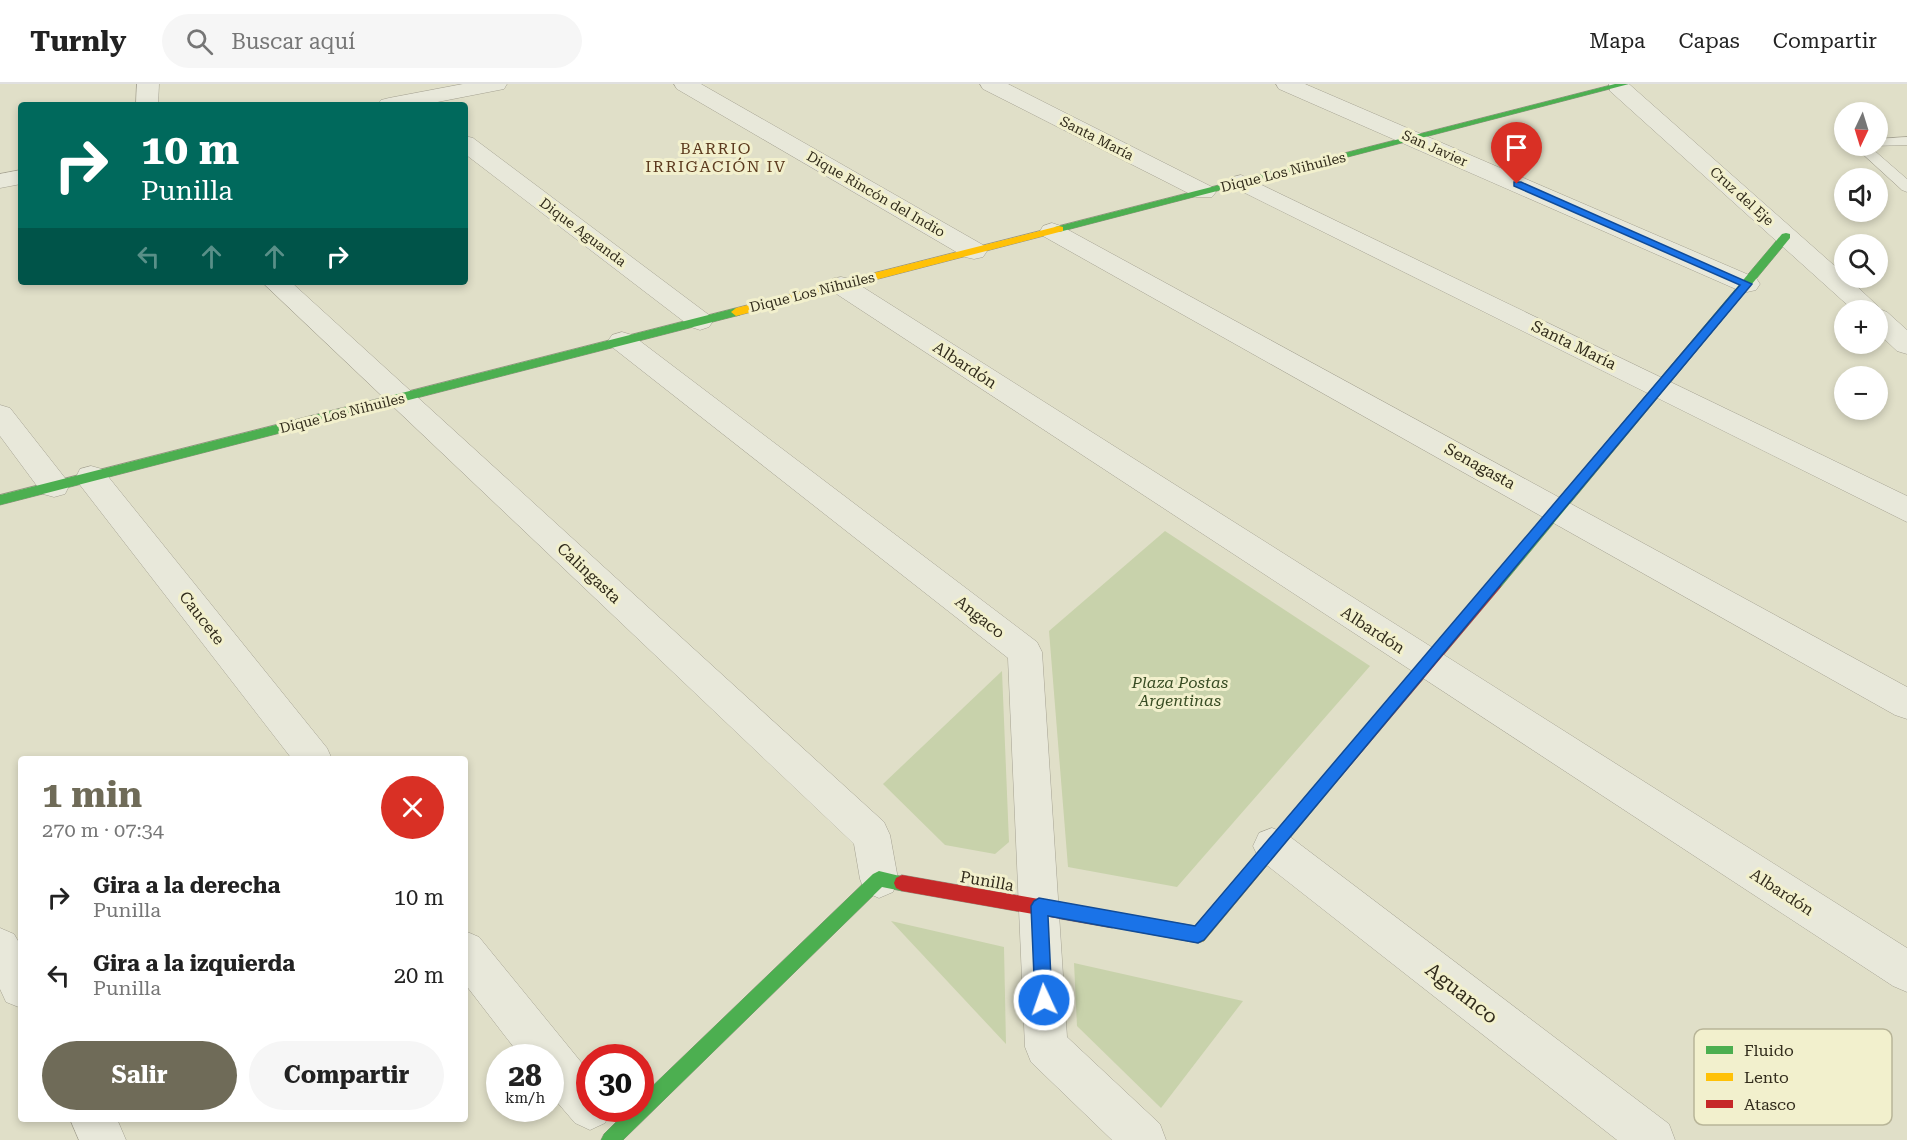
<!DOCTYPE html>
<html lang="es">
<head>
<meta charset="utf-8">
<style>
	body { margin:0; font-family:"Roboto Serif",serif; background:#f6f6f6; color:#222; height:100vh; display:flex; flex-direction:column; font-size:22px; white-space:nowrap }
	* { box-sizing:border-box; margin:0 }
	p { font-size:20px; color:#767676 }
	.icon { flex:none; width:33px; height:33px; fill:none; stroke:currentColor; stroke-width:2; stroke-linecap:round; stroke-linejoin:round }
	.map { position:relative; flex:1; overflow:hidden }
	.drawer { position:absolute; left:18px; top:672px; width:450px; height:366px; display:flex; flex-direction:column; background:#fff; border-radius:6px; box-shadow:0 3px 9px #0003 }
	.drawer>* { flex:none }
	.top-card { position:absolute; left:18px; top:18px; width:450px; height:183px; border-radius:6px; box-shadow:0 3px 9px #0003; background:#00695c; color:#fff; overflow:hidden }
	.needle { width:39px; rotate:184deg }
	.controls { position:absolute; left:1834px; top:18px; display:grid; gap:12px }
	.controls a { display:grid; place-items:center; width:54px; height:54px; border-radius:50%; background:#fff; box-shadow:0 3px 9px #0003; font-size:30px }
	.speed { position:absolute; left:486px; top:960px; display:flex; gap:12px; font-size:30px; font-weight:700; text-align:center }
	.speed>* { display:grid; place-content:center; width:78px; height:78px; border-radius:50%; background:#fff; box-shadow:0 3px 9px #0003; line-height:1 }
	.speed small { font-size:15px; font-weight:400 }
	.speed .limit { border:9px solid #d22; background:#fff; color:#111 }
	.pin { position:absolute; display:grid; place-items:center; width:51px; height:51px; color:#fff; margin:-62px -26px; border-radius:50% 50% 50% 0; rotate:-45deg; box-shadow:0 0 6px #0007 }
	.pin .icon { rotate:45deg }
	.me { position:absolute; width:66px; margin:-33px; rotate:357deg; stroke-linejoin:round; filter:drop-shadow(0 0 4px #0008) }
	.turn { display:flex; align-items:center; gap:21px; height:126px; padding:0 24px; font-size:27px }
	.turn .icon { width:78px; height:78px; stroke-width:2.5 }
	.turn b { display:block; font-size:42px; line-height:51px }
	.lanes { display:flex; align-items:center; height:57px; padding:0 24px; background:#0003; justify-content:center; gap:30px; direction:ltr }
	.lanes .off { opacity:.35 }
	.round { display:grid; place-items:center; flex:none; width:63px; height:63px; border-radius:32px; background:#f6f6f6 }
	.headline { display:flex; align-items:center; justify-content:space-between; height:102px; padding:0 24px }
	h1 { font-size:36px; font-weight:700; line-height:45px; color:#6f6b58 }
	.primary-button { display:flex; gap:12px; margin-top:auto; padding:12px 24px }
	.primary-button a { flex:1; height:69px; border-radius:36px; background:#6f6b58; color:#fff; font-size:24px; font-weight:700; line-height:69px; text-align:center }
	.primary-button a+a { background:#f6f6f6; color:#222 }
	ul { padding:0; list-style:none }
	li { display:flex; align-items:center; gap:18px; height:78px; padding:0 24px }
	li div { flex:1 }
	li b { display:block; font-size:22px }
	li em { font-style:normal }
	header { display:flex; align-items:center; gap:36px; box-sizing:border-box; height:84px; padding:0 30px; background:#fff; border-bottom:2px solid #e0e0e0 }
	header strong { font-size:28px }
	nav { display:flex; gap:33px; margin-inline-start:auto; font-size:21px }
	.search { width:420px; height:54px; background:#f6f6f6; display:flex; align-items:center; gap:15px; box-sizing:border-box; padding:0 21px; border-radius:33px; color:#767676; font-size:22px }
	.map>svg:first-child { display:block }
</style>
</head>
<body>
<header>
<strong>Turnly</strong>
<div class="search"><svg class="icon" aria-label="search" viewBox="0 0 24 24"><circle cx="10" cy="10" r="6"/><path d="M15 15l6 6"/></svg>Buscar aquí</div>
<nav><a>Mapa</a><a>Capas</a><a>Compartir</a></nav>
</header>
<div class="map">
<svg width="1907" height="1056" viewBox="0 0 1907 1056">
	<rect width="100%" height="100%" fill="#e0dfc8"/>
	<g fill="#c8d2ab">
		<polygon points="1165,447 1370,582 1177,803 1068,783 1049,547"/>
		<polygon points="1002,587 1009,758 995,770 945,761 883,700"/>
		<polygon points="891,837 1004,863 1006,960"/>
		<polygon points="1074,879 1243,917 1161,1024 1077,942"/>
	</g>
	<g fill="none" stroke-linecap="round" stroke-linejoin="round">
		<g stroke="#a5a292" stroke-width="1">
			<g id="lane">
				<polygon points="1907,53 1907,61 1872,62 1878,62 1878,55"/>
				<polygon points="1854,62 1869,62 1907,95 1907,108 1902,106"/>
			</g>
		</g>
		<g stroke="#a5a292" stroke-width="1">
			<g id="street">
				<polygon points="137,0 159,0 158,21 136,21"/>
				<polygon points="463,0 507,0 504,5 422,21 378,21 381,16 389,14"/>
				<polygon points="674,0 701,0 983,161 987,167 983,173 974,175 965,173 677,5"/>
				<polygon points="980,0 1008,0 1212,103 1216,108 1212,113 1196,113 983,5"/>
				<polygon points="1276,0 1305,0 1756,194 1760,200 1756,206 1747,208 1738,206 1279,5"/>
				<polygon points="1609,0 1629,0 1845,191 1845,194 1848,194 1882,226 1887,228 1907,246 1907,270 1897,267 1878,249 1878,226 1853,226 1610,7"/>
				<polygon points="465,52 473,54 709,231 713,237 709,243 700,246 691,243 465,70"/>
				<polygon points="21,86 21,100 0,104 0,90"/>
				<polygon points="1241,91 1907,412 1907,438 1233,103 1229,98 1233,93"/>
				<polygon points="1052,139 1061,142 1907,603 1907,635 1895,631 1043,152 1040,147 1043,142"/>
				<polygon points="841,193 850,195 1907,864 1907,908 1893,902 832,207 828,201 832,195"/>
				<polygon points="262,198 291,198 884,738 890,751 898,795 893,808 879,814 865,808 860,795 854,760"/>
				<polygon points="622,248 632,251 1037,558 1042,568 1067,953 1160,1040 1166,1056 1112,1056 1031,978 1025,963 1008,574 612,263 608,257 612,251"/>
				<polygon points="0,321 10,324 65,394 69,402 65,410 54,413 43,410 0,352"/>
				<polygon points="91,382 102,385 327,664 332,675 292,675 80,401 76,393 80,385"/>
				<polygon points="1272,744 1285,749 1669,1040 1675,1056 1617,1056 1259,775 1253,762 1259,749"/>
				<polygon points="0,844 14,850 21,862 21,924 6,918 0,905"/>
				<polygon points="465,847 479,853 590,989 590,1024 612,1024 605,1039 590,1046 575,1039 550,1010 550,974 522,974 465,900"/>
				<polygon points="70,1035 117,1035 126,1056 79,1056"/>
			</g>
		</g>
		<g stroke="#949282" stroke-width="1">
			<g id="fast">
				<polygon points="1615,0 1629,0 1059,148 1054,145 1055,143"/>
				<polygon points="1786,149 1790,150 1790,154 1500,504 1490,504 1488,500 1490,496 1782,150"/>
				<polygon points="736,224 740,225 740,231 0,421 0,411"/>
				<polygon points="879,787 908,794 910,799 908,804 902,807 882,803 623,1056 601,1056 604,1050 630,1024 640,1024 640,1014 873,790"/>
			</g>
		</g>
		<g stroke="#949282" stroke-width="1">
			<g id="slow">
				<polygon points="1059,142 1063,143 1063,147 736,232 731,228 736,224"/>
				<polygon points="1334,683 1339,685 1341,690 1339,695 1204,857 1198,859 1106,842 1104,836 1106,830 1112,828 1195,842 1329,685"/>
			</g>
		</g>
		<g stroke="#949282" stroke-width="1">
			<g id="jam">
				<polygon points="1495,495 1500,496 1502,500 1500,504 1339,695 1334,697 1329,695 1327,690 1329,685 1490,496"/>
				<polygon points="902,791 1112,828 1118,830 1120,836 1118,842 1112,844 902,807 896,804 894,799 896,794"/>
			</g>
		</g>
		<use href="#lane" fill="#e8e8da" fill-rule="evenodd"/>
		<use href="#street" fill="#e8e8da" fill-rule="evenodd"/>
		<use href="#fast" fill="#4caf50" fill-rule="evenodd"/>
		<use href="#slow" fill="#ffc107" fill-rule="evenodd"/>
		<use href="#jam" fill="#c62828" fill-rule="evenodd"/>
	</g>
	<polygon fill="#1a73e8" stroke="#114b97" stroke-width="1.5" points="1514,98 1521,98 1752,200 1204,856 1198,859 1048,832 1052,916 1050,922 1044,924 1038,922 1035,916 1031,822 1034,817 1039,814 1195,842 1740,201 1514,102"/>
	<g text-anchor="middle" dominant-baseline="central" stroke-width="6" stroke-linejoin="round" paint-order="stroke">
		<g font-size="14" fill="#322c1c" stroke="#f2f0cd">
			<text transform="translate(1097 54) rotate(27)">Santa María</text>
			<text transform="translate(1435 64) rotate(24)">San Javier</text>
			<text transform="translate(1283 88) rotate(-14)">Dique Los Nihuiles</text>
			<text transform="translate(876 110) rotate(30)">Dique Rincón del Indio</text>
			<text transform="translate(1742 112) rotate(42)">Cruz del Eje</text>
			<text transform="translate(583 148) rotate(37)">Dique Aguanda</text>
			<text transform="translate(812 208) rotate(-14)">Dique Los Nihuiles</text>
			<text transform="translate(342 329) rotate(-14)">Dique Los Nihuiles</text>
		</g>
		<g font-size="16" letter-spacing="1.5" fill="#5c3a1e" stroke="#f2f0cd">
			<text x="716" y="64">BARRIO<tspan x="716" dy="18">IRRIGACIÓN IV</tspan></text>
		</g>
		<g font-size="16" fill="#322c1c" stroke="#f2f0cd">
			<text transform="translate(1574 261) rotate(26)">Santa María</text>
			<text transform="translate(965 281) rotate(33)">Albardón</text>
			<text transform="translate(1480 382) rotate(29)">Senagasta</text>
			<text transform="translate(589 489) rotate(43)">Calingasta</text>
			<text transform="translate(980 533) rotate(38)">Angaco</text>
			<text transform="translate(202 534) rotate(52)">Caucete</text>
			<text transform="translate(1373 546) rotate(33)">Albardón</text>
			<text transform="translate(987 797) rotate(10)">Punilla</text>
			<text transform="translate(1782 808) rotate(33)">Albardón</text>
		</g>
		<g font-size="16" font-style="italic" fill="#394d24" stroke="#f2f0cd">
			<text x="1180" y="598">Plaza Postas<tspan x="1180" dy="18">Argentinas</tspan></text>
		</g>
		<g font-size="20" fill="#322c1c" stroke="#f2f0cd">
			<text transform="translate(1462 909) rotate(38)">Aguanco</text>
		</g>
	</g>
	<rect x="1694" y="945" width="198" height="96" rx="9" fill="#f2f0cd" stroke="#b8b598" stroke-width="1.5"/>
	<rect x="1706" y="962" width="27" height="8" fill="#4caf50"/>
	<rect x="1706" y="989" width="27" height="8" fill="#ffc107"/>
	<rect x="1706" y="1016" width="27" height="8" fill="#c62828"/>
	<g font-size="16" fill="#322c1c">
		<text x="1744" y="972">Fluido</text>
		<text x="1744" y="999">Lento</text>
		<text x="1744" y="1026">Atasco</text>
	</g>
</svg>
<div class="controls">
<a><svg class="needle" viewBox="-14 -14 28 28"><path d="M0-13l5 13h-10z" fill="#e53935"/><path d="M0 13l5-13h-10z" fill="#767676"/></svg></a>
<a><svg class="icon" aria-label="sound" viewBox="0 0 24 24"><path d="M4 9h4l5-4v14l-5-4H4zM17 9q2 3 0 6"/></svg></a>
<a><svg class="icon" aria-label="search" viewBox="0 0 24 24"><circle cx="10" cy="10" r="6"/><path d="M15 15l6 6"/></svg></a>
<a>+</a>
<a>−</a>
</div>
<div class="speed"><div>28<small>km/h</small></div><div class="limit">30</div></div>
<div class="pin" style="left:1517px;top:100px;background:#d93025"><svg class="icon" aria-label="arrive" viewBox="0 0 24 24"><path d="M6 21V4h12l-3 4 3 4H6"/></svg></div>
<svg class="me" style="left:1044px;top:916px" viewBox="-20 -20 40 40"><circle r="17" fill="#1a73e8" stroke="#fff" stroke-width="3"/><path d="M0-11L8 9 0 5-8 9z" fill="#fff"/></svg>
<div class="top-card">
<div class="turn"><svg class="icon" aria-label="right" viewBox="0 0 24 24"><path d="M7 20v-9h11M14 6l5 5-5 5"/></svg><div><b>10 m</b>Punilla</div></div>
<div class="lanes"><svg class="icon off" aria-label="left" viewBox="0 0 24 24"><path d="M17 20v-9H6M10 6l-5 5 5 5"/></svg><svg class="icon off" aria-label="ahead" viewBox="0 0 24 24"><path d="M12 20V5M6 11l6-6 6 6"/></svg><svg class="icon off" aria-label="ahead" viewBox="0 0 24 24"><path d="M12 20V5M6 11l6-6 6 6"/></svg><svg class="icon" aria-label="right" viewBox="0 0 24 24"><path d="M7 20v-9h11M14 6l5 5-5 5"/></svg></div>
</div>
<section class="drawer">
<div class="headline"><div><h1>1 min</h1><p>270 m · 07:34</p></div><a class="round" style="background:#d93025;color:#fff"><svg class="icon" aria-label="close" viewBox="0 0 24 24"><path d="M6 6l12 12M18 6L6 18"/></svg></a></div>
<ul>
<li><svg class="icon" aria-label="right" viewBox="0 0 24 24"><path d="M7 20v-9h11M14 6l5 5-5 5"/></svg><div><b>Gira a la derecha</b><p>Punilla</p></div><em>10 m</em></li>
<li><svg class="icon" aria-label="left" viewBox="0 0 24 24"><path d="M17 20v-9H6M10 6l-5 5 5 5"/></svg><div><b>Gira a la izquierda</b><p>Punilla</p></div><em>20 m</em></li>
</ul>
<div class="primary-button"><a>Salir</a><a>Compartir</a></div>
</section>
</div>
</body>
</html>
